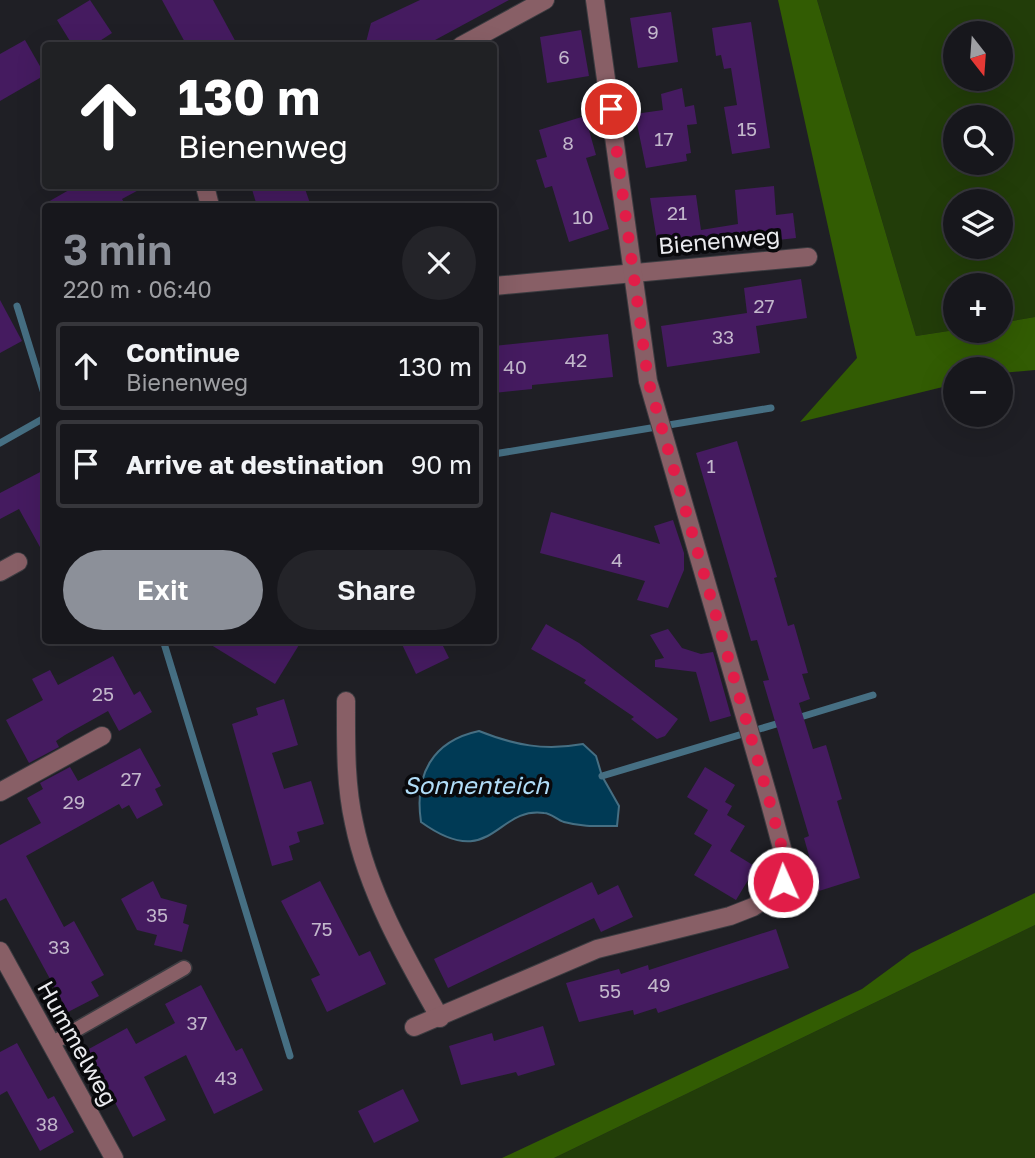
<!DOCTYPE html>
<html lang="en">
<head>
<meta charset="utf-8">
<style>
	body { margin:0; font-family:"Golos Text",sans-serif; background:#242429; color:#f1f3f6; height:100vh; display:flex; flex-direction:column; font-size:26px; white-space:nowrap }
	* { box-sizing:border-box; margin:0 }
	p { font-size:23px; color:#9e9fa3 }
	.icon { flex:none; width:38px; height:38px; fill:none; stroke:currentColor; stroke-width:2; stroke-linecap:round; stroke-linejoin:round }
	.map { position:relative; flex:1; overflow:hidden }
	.panel { position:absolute; left:42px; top:203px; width:455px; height:441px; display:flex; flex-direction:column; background:#17171c; border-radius:7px; box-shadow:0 7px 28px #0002,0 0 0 2px #36363b }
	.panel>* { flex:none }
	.hud { position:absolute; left:42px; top:42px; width:455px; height:147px; border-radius:7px; box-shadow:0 7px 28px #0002,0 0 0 2px #36363b; background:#202124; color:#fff; overflow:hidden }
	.needle { width:46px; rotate:163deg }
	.tools { position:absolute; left:943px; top:21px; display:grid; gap:14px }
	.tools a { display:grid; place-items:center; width:70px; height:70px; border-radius:50%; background:#17171c; box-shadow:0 7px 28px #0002,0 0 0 2px #36363b; font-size:35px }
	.pin { position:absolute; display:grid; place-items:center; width:60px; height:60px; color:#fff; margin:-30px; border:4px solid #fff; border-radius:50%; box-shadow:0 2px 7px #0007 }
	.me { position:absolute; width:77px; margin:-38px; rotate:358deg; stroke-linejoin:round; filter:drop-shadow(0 0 5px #0008) }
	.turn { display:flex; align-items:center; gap:24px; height:147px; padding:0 21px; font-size:32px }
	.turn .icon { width:91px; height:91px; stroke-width:2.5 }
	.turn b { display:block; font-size:49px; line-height:60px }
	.round { display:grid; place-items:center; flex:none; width:74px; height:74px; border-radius:37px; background:#242429 }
	.head { display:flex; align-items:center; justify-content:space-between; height:119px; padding:0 21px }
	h1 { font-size:42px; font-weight:600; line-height:52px; color:#8c9099 }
	.primary-button { display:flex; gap:14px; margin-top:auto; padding:14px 21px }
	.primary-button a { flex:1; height:80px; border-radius:42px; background:#8c9099; color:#fff; font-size:28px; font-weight:600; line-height:80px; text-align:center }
	.primary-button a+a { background:#242429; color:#f1f3f6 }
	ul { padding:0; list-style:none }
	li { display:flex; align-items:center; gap:21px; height:88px; margin:0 14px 10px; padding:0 7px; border:4px solid #36363b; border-radius:7px }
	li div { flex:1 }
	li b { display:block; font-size:26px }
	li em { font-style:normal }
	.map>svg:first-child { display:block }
</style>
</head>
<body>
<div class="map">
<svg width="1035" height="1158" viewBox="0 0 1035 1158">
	<rect width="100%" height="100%" fill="#1f1f25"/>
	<g fill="#223d09" fill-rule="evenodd">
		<path d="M817 0H1035V317L1001 323V285H956L955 330 916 336ZM956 33H1001V79H956ZM956 117H1001V163H956ZM956 201H1001V247H956Z"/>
		<polygon points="1035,925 1035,1158 554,1158"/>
	</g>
	<g fill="#325c03">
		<polygon points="778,0 817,0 916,336 955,330 1001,331 1001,323 1035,317 1035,370 1001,373 1001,369 956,369 955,384 800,422 857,358"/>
		<polygon points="1035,893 1035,925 554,1158 502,1158 862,989 911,953"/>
	</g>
	<path fill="#003a55" stroke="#466f83" stroke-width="2" d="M479 731C514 745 544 751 583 744L596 756 602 776 619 806 617 826C598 826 582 827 564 822 557 820 551 813 544 813 496 806 492 873 421 822 414 775 432 741 479 731Z"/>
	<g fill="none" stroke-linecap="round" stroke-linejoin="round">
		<g stroke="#466f83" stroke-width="7">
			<polyline points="17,306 46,400"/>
			<polyline points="0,443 46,417"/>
			<polyline points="494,454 771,408"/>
			<polyline points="163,640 290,1056"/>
			<polyline points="794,719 873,695"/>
			<polyline points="602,776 783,722"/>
		</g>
	</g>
	<g fill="#451b60">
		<polygon points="90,0 112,33 92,46 73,46 57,20"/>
		<polygon points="162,0 213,0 238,46 187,46"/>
		<polygon points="420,0 509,0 424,46 365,46 371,23"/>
		<polygon points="671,12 678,62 638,68 630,18"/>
		<polygon points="751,22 770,148 732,154 724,107 737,105 731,68 724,69 721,55 716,56 712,28"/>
		<polygon points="581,30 589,76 547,83 540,37"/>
		<polygon points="25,40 45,75 0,101 0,54"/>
		<polygon points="682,88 685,107 694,105 697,124 687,125 691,153 686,154 687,161 646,168 635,114 663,110 661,94"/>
		<polygon points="585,116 596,155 586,158 609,229 569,242 552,186 545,188 536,160 547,157 539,130"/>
		<polygon points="76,186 146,186 122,199 126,206 41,206"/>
		<polygon points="251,186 304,186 311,206 257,206"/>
		<polygon points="774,186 776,215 793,213 796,238 678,251 675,238 657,241 650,198 696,195 701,230 738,224 735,190"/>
		<polygon points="801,279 807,318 756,326 760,353 667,367 661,326 747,313 744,288"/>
		<polygon points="0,300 22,341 0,353"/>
		<polygon points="608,334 613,377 532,385 532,389 494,393 494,346"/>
		<polygon points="737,441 777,577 774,578 788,626 794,624 808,673 802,674 810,699 799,703 813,749 826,745 842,799 837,801 860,878 819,891 804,838 809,836 763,681 769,680 757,640 751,641 696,453"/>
		<polygon points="46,469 46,558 19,509 0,519 0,493"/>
		<polygon points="551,512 660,544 654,526 673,520 684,553 684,570 668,608 637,600 645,581 540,553"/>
		<polygon points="546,624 579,643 678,719 665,736 657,739 631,719 634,717 584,683 586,680 531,649"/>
		<polygon points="668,629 682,648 701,654 713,652 731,716 710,722 696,672 655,667 655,660 664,658 650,635"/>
		<polygon points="203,640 302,640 275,684"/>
		<polygon points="400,640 440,640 449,658 416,674"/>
		<polygon points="113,656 134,695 140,691 152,712 119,731 108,711 65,735 56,741 59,747 29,763 6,720 43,700 32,679 50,670 58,685"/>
		<polygon points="284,699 298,745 272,753 284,789 311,781 324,824 297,832 300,842 289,846 293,860 272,866 232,724 258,715 256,708"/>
		<polygon points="140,748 161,786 155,789 163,805 137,819 129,805 122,809 119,804 26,856 64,927 74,921 104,975 91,982 99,996 68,1012 6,898 0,901 0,845 41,823 27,798 43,789 40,783 70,767 78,781"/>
		<polygon points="705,767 735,785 725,802 732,806 727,815 745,826 730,851 756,867 736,900 694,875 712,845 694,834 708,810 687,797"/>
		<polygon points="153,881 161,898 187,905 183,923 189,925 182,952 154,945 157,935 137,930 121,899"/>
		<polygon points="320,881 359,956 370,951 386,984 327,1012 311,979 320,975 281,901"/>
		<polygon points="592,882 598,895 618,885 633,917 601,932 594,918 448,988 434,959"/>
		<polygon points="776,929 789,968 658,1013 656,1008 634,1015 633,1010 579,1022 566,983 619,969 621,974 648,965 649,970"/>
		<polygon points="201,985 236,1051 242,1048 263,1090 214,1114 186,1055 144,1077 166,1120 133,1137 107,1087 101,1090 89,1068 95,1064 87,1050 127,1028 136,1044 175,1023 165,1004"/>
		<polygon points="543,1026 555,1065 518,1076 516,1072 461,1085 449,1046 492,1033 494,1041"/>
		<polygon points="17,1043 48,1099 54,1096 74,1132 40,1151 7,1091 0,1095 0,1052"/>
		<polygon points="403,1089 419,1121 374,1143 358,1111"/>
	</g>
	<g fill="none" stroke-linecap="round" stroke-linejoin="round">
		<g stroke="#3c3c41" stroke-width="17">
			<polyline id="lane" points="51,1044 184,968"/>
		</g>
		<g stroke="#3c3c41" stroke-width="20">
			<g id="street">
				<polyline points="461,46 545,0"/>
				<polyline points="205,186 210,206"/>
				<polyline points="494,286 808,257"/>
				<polyline points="0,572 18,562"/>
				<path d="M346 701C346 742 345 783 354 823 368 892 406 958 440 1018"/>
				<polyline points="0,792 102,736"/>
				<polyline points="0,951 114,1158"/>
				<polyline points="414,1027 597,949 730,916 753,907 773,894 783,882 786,863 768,796 648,381 595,0"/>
			</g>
		</g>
		<use href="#lane" stroke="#885f66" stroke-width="14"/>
		<use href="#street" stroke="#885f66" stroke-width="18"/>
	</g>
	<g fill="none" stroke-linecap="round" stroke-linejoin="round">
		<polyline stroke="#e11d48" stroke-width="12" stroke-dasharray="0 21.6" points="611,109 648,380 768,796 786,863 783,882"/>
	</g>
	<g text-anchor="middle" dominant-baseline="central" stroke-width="7" stroke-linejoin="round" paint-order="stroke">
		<g font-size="19" fill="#c2b7cb">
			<text x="653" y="31">9</text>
			<text x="564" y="56">6</text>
			<text x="747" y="128">15</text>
			<text x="664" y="138">17</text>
			<text x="568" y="142">8</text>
			<text x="677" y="212">21</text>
			<text x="583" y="216">10</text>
			<text x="764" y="305">27</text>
			<text x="723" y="336">33</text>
			<text x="576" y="359">42</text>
			<text x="515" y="366">40</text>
			<text x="711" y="465">1</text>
			<text x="617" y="559">4</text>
			<text x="103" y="693">25</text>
			<text x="131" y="778">27</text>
			<text x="74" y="801">29</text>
			<text x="157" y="914">35</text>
			<text x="322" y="928">75</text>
			<text x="59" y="946">33</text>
			<text x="659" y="984">49</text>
			<text x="610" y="990">55</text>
			<text x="197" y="1022">37</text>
			<text x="226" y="1077">43</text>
			<text x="47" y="1123">38</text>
		</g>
		<g font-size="23" fill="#ebebef" stroke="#09090c">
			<text transform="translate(719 240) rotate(-5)">Bienenweg</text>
			<text transform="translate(78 1043) rotate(61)">Hummelweg</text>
		</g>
		<g font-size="24" font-style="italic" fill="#b1ddf8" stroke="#09090c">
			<text x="476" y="784">Sonnenteich</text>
		</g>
	</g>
</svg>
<div class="tools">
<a><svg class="needle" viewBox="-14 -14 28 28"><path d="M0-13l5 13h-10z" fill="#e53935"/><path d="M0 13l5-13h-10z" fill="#9e9fa3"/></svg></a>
<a><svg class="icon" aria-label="search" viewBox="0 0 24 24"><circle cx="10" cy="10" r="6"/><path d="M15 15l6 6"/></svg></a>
<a><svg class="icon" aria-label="layers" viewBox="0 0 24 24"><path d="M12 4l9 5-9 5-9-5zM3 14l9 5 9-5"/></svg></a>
<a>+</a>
<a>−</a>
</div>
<div class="pin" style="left:611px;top:109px;background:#d93025"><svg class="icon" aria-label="arrive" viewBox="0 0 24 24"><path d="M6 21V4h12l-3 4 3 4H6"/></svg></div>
<svg class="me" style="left:783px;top:882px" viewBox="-20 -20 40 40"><circle r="17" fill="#e11d48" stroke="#fff" stroke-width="3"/><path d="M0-11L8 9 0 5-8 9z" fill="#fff"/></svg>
<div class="hud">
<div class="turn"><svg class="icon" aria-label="ahead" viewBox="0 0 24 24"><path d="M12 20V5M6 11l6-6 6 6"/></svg><div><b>130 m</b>Bienenweg</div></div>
</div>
<section class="panel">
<div class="head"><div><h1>3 min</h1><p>220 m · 06:40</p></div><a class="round"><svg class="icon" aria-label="close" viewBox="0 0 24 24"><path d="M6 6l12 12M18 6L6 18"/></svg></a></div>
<ul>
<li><svg class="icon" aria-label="ahead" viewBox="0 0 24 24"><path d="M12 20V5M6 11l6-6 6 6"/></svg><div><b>Continue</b><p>Bienenweg</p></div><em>130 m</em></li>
<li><svg class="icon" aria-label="arrive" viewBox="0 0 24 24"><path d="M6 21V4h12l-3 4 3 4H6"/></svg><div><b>Arrive at destination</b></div><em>90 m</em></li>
</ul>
<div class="primary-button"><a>Exit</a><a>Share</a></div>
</section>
</div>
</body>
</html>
